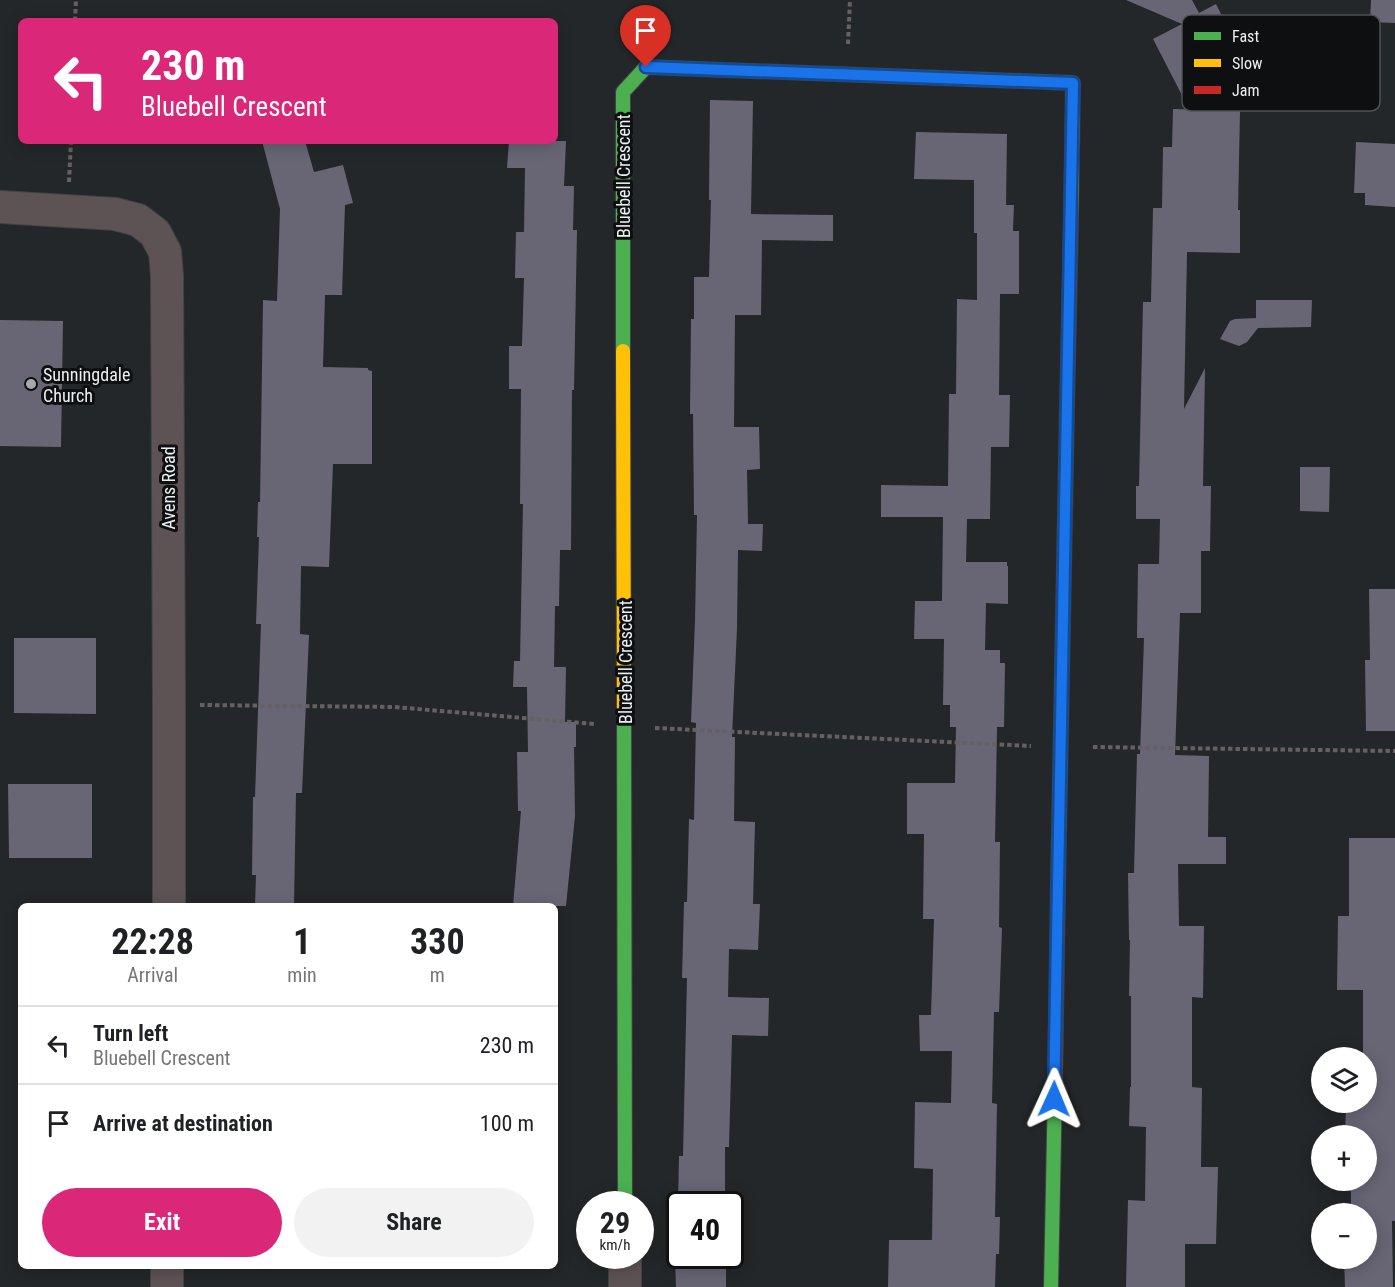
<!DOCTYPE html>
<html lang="en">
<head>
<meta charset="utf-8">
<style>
	body { margin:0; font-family:"Roboto Condensed",sans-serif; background:#f2f2f2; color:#202124; height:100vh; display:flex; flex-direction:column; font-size:22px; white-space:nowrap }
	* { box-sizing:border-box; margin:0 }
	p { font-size:20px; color:#757577 }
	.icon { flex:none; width:33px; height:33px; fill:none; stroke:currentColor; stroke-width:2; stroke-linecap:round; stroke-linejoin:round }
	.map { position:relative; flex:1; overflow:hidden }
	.panel { position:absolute; left:18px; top:903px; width:540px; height:366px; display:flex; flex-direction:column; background:#fff; border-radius:9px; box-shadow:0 3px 15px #0003 }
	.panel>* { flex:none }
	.guide { position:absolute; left:18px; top:18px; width:540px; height:126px; border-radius:9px; box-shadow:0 3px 15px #0003; background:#db2777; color:#fff; overflow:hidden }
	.controls { position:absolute; left:1311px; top:1047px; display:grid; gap:12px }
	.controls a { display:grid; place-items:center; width:66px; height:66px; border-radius:50%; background:#fff; box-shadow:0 3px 15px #0003; font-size:30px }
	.speed { position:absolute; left:576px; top:1191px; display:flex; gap:12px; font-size:30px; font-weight:700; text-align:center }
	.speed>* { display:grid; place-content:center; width:78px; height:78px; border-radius:50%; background:#fff; box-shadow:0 3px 15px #0003; line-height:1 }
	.speed small { font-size:15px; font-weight:400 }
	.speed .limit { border:3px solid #111; border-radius:9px; background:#fff; color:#111 }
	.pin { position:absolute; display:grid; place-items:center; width:51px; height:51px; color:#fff; margin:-62px -26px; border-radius:50% 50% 50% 0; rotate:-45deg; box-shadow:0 0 6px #0007 }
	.pin .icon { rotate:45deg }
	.me { position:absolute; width:66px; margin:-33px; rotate:1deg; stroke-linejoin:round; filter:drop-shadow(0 0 4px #0008) }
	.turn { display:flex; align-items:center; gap:21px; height:126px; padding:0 24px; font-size:27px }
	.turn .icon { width:78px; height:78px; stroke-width:2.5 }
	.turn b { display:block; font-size:42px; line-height:51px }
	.eta { display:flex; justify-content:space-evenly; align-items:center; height:102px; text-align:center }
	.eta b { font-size:36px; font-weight:700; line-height:42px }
	.button { display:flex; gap:12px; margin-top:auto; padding:12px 24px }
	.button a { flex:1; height:69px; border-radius:36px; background:#db2777; color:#fff; font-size:24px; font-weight:700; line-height:69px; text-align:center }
	.button a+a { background:#f2f2f2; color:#202124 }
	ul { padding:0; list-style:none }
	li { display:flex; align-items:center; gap:18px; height:78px; padding:0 24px; border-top:2px solid #e0e0e0 }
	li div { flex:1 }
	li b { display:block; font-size:22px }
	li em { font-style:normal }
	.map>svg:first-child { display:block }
</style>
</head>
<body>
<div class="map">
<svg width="1395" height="1287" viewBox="0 0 1395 1287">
	<rect width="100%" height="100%" fill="#242729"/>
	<g fill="#686675">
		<polygon points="1126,0 1192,0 1199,13 1216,4 1231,34 1224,37 1243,74 1186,103 1153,39 1182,24"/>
		<polygon points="1371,0 1395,0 1395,23 1370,22"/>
		<polygon points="710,100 753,101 751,214 833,215 833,241 762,240 761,315 735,315 734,427 759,427 760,469 747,470 748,524 763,524 762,551 738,550 737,628 732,737 735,737 734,821 755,822 753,904 760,904 758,950 729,949 728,997 769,998 768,1036 732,1035 729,1147 725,1147 725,1204 678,1204 679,1156 683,1156 687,978 682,978 684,902 687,902 689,819 694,820 696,723 691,722 695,621 697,515 694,515 693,414 690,414 691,319 694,319 694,277 709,277 711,200 709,200"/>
		<polygon points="1173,109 1240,111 1238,210 1240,210 1240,253 1187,252 1184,409 1205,368 1203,486 1211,486 1210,551 1201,551 1201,613 1180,613 1175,755 1209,756 1208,837 1226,837 1226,864 1178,864 1179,926 1204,926 1203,998 1192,997 1192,1087 1202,1088 1201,1167 1218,1167 1216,1244 1185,1244 1185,1287 1126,1287 1128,1200 1145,1201 1146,1127 1129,1126 1130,1087 1131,1087 1131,996 1129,996 1130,940 1129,940 1128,873 1134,873 1137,754 1140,754 1144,638 1137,638 1138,564 1159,564 1160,519 1136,519 1136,486 1139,486 1143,302 1151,302 1153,208 1162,208 1163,147 1172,147"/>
		<polygon points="916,132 1007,134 1006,205 1014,205 1013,231 1019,231 1019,294 1000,294 999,395 1010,395 1009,447 991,447 990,519 967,519 966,562 1007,562 1007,566 1008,566 1008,604 986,603 985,650 1000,650 1000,663 1005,663 1004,727 997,727 995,842 1000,842 999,927 1002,928 999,1012 994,1012 992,1103 997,1104 995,1217 1000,1217 999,1254 996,1254 995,1287 888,1287 889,1240 932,1240 933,1169 914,1168 915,1102 951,1103 952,1051 920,1051 919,1015 931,1015 934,919 923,919 924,834 907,834 907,783 955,783 956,727 950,727 950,705 943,705 944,639 914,639 915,601 942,601 943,517 881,517 881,485 948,486 949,394 956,394 957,299 977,300 977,233 974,233 974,180 914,179"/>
		<polygon points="262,141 305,141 314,172 343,165 353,203 345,205 342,295 325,295 323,367 368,368 368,370 372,371 372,464 333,464 329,567 301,566 300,634 309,635 302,793 296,793 294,906 255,906 256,875 252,875 253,797 255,797 261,624 256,624 259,537 257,537 258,502 260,502 263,300 277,301 280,209"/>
		<polygon points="509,141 566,141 564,186 574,186 573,230 577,230 574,390 572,390 571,550 560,550 559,606 555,606 554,667 566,667 565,722 576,722 576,747 574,747 575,816 566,906 513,906 521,811 518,811 517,752 528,752 527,687 513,687 514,661 520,661 523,504 520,504 521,389 509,389 509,346 522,346 524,278 515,278 516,232 524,232 525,168 507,168"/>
		<polygon points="1356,142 1395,144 1395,207 1365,205 1365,193 1354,193"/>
		<polygon points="1256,300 1312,300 1311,327 1258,328 1247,342 1239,346 1220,339 1230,321 1235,319 1256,318"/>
		<polygon points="0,320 63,321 61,447 0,446"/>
		<polygon points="1300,467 1330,467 1329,512 1300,511"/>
		<polygon points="1369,589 1395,589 1395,731 1366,731 1365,660 1370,660"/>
		<polygon points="14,638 96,638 96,714 14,713"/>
		<polygon points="8,784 92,784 92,858 9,858"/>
		<polygon points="1349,838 1395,838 1395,1221 1392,1221 1393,1287 1345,1287 1344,1258 1366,1258 1366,1214 1351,1214 1351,1180 1366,1180 1366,1136 1345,1136 1346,1102 1366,1102 1366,1058 1363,1058 1363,990 1337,990 1338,916 1349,916"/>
		<polygon points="675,1256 726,1256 726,1287 676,1287"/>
	</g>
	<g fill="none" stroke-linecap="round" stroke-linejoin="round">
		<g stroke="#414344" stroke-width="34">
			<g id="street">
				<polyline points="0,207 115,214 138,220 155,233 165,252 167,275 169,704 169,906"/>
				<polyline points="625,1256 625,1287"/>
				<polyline points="167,1287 167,1266"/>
			</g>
		</g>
		<g stroke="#414344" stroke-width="16">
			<g id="fast">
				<polyline points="623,351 623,92 646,67 915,77"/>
				<polyline points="624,717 625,1204"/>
				<polyline points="1058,885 1067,408"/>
				<polyline points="1051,1287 1055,1085"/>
			</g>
		</g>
		<g stroke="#414344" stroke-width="16">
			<g id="slow">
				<polyline points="915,77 1073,83 1071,218"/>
				<polyline points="623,351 624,717"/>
			</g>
		</g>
		<g stroke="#414344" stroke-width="16">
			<g id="jam">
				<polyline points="1067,408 1071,218"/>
				<polyline points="1055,1085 1058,885"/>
			</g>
		</g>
		<g stroke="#656062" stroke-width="4" stroke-dasharray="4.5 3" stroke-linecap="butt">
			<polyline points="75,21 76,0"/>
			<polyline points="848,44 850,0"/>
			<polyline points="69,182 71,141"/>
			<polyline points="200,705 394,707 594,724"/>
			<polyline points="655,728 1031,746"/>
			<polyline points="1093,747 1395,751"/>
		</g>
		<use href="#street" stroke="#5d5354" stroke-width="32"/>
		<use href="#fast" stroke="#4caf50" stroke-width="14"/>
		<use href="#slow" stroke="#ffc107" stroke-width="14"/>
		<use href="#jam" stroke="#c62828" stroke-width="14"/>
	</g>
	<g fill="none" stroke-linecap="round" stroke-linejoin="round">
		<g stroke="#114b97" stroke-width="15">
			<polyline id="route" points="646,67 1073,83 1054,1099"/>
		</g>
		<use href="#route" stroke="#1a73e8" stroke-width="10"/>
	</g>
	<circle fill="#a6a9ac" stroke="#0d0f11" stroke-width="2" cx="31" cy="384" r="6"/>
	<g text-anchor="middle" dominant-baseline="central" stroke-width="6" stroke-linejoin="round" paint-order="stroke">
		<g font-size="18" fill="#eceff2" stroke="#0d0f11">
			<text transform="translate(623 176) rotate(-90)">Bluebell Crescent</text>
			<text transform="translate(168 488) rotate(-90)">Avens Road</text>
			<text transform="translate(625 662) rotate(-90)">Bluebell Crescent</text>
		</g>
		<g font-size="18" fill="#eceff2" stroke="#0d0f11" text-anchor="start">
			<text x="43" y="374">Sunningdale<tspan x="43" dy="21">Church</tspan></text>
		</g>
	</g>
	<rect x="1182" y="15" width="198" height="96" rx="9" fill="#0d0f11" stroke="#505254" stroke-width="1.5"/>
	<rect x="1194" y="32" width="27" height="8" fill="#4caf50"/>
	<rect x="1194" y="59" width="27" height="8" fill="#ffc107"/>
	<rect x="1194" y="86" width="27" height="8" fill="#c62828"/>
	<g font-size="16" fill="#eceff2">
		<text x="1232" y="42">Fast</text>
		<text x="1232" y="69">Slow</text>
		<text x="1232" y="96">Jam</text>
	</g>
</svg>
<div class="controls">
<a><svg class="icon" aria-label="layers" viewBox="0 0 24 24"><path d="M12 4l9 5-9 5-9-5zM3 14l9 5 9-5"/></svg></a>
<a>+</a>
<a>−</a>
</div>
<div class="speed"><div>29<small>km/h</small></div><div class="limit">40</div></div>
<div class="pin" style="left:646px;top:67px;background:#d93025"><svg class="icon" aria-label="arrive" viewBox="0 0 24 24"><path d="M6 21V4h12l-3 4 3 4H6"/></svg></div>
<svg class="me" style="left:1054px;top:1099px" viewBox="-20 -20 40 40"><path d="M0-17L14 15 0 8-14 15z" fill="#1a73e8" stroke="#fff" stroke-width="4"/></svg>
<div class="guide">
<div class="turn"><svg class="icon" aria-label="left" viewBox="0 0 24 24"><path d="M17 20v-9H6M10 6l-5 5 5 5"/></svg><div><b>230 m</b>Bluebell Crescent</div></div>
</div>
<section class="panel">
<div class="eta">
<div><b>22:28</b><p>Arrival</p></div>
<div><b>1</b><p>min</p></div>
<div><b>330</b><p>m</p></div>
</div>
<ul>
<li><svg class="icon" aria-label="left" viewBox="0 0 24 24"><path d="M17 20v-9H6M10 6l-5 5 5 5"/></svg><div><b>Turn left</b><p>Bluebell Crescent</p></div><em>230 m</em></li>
<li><svg class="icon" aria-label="arrive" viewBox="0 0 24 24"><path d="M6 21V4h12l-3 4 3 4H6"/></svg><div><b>Arrive at destination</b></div><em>100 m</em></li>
</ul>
<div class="button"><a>Exit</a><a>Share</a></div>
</section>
</div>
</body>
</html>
